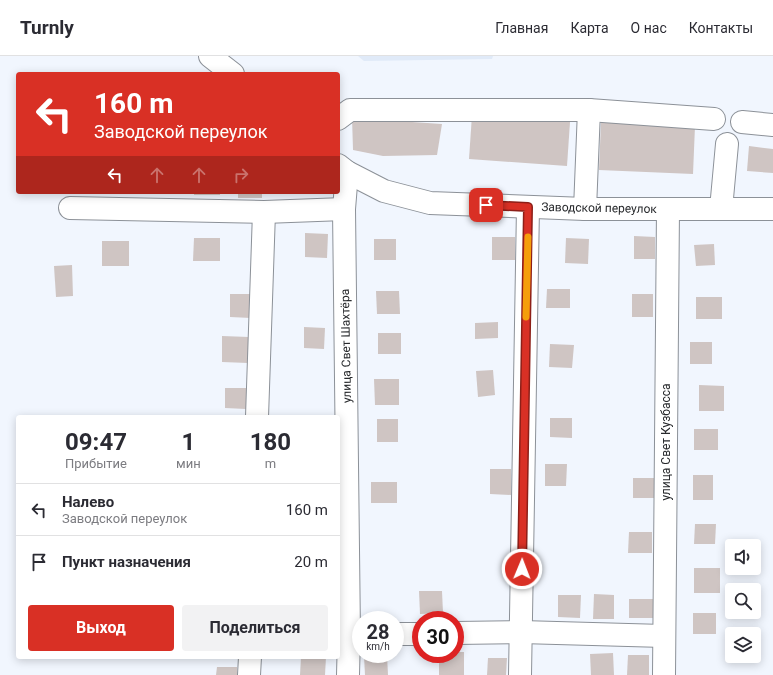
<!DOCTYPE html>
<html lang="ru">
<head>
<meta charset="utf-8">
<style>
	body { margin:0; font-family:Roboto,sans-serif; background:#f2f2f3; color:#2b2b33; height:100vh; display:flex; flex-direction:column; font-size:15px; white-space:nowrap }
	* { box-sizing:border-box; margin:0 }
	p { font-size:13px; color:#7c7c81 }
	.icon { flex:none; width:22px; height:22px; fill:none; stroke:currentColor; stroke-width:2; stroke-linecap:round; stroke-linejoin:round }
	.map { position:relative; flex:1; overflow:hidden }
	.details { position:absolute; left:16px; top:359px; width:324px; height:244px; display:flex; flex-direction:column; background:#fff; border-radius:4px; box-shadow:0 2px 10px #0003 }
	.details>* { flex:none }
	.banner { position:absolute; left:16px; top:16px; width:324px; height:122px; border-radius:4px; box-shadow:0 2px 10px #0003; background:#d93025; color:#fff; overflow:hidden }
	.tools { position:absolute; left:725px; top:483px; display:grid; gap:8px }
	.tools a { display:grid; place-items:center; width:36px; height:36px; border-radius:4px; background:#fff; box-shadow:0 2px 10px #0003; font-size:20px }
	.speed { position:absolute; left:352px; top:555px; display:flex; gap:8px; font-size:20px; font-weight:700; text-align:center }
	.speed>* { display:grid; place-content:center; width:52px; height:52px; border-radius:50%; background:#fff; box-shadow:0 2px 10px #0003; line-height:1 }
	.speed small { font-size:10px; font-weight:400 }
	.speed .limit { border:6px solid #d22; background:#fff; color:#111 }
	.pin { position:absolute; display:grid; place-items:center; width:34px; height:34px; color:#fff; margin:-17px; border-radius:8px; box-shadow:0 2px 6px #0006 }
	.me { position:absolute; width:44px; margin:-22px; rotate:1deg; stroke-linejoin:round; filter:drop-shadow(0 0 3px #0008) }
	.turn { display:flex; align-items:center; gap:14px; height:84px; padding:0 12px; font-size:18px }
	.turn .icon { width:52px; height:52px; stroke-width:2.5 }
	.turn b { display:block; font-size:28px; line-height:34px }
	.lanes { display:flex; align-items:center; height:38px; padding:0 12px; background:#0003; justify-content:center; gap:20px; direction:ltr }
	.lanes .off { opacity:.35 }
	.eta { display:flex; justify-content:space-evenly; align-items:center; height:68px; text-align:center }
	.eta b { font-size:24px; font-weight:700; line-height:28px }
	.cta { display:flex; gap:8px; margin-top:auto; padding:8px 12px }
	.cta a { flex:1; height:46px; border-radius:4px; background:#d93025; color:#fff; font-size:16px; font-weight:700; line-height:46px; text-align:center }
	.cta a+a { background:#f2f2f3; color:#2b2b33 }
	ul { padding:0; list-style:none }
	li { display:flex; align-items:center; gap:12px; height:52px; padding:0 12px; border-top:1px solid #e1e1e2 }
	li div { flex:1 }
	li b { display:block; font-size:15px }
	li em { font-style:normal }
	header { display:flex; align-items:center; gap:24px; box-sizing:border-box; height:56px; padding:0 20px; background:#fff; border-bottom:1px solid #e1e1e2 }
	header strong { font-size:19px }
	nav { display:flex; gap:22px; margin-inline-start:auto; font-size:14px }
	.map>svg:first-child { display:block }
</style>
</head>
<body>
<header>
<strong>Turnly</strong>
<nav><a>Главная</a><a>Карта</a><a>О нас</a><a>Контакты</a></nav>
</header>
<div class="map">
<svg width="773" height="619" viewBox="0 0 773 619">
	<rect width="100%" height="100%" fill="#f1f6fe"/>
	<polygon fill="#e0eaf8" points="358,0 493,0 492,3 364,5"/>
	<g fill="#cfc5c3">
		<polygon points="472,59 570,66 567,110 469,103"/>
		<polygon points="352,62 442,68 437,99 383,100 353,94"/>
		<polygon points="601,66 695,70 693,118 599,114"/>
		<polygon points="749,90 773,93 773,117 747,115"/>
		<rect x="194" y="136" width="26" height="3"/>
		<rect x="238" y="136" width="24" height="6"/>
		<polygon points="305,177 328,178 327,202 305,201"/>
		<polygon points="634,180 655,181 655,203 634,203"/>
		<rect x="492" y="181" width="23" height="23"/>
		<polygon points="194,182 220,182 220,205 193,205"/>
		<polygon points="566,182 589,183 588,208 565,207"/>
		<rect x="374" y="183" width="22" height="21"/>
		<rect x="102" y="185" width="27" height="25"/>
		<polygon points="714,188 715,209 696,210 694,189"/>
		<polygon points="72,209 73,240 56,241 54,210"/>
		<polygon points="547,233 570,233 570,252 546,252"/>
		<polygon points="376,235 399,235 400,258 377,258"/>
		<polygon points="230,238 251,238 251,262 230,261"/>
		<rect x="632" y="238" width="21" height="23"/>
		<rect x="696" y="241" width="26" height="22"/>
		<polygon points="498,266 498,282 475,283 475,267"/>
		<polygon points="304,271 325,272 324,293 304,292"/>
		<rect x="378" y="277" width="23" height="21"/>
		<polygon points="222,280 249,281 248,307 222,306"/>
		<rect x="690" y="286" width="22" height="22"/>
		<polygon points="550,288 574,289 572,312 549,311"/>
		<polygon points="493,314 495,339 478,341 476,315"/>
		<polygon points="374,323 399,323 399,349 375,349"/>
		<polygon points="699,329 724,330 724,355 699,355"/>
		<polygon points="225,332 247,332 246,353 225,352"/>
		<polygon points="550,362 572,362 572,382 550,381"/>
		<rect x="377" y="363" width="21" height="23"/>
		<rect x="694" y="373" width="24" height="21"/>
		<polygon points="545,408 567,408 566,430 545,430"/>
		<polygon points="490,413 511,413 511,439 490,438"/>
		<rect x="693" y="419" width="20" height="25"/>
		<rect x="633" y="422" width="24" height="20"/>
		<rect x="371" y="426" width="26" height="21"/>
		<polygon points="695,468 716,468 715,488 694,488"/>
		<polygon points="629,476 652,476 652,497 628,497"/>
		<rect x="694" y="512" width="26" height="25"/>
		<polygon points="419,535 442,535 443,557 420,558"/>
		<polygon points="594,538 614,539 614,563 593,563"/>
		<polygon points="558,539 581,539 580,562 558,561"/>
		<rect x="629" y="543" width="25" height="19"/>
		<rect x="693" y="557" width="23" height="21"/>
		<polygon points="455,596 464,596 464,619 439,619 439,598 455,598"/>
		<polygon points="613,597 614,619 591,619 590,598"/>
		<polygon points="387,599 388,619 365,619 364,600"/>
		<polygon points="628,599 649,599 649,619 627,619"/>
		<polygon points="301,601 326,601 325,619 300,619"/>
		<polygon points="488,602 507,602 506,619 487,619"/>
		<polygon points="217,611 237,611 237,619 216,619"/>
	</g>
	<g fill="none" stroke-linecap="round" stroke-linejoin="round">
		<g stroke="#8c9198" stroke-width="24">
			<g id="minor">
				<polyline points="338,63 350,54 589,54 714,63"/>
				<polyline points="742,66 773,69"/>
				<polyline points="347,116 344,153 349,579 348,619"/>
				<polyline points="70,152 264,156 344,153"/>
				<polyline points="585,153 589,54"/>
				<polyline points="721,153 727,88"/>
				<polyline points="257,361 264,156"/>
				<polyline points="455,577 521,576 664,580"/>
				<polyline points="395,578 421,578"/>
				<polyline points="249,619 250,601"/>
				<polyline points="520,619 528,151"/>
				<polyline points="664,619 668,153"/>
			</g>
		</g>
		<g stroke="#8c9198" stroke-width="24">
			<g id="major">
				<polyline points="210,0 233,18"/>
				<polyline points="338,109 347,116 384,135 430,147 585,153 773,153"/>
			</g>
		</g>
		<use href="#minor" stroke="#fff" stroke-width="22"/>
		<use href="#major" stroke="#fff" stroke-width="22"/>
	</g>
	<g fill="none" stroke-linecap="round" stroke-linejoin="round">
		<g stroke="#8d1f18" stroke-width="10">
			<polyline id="route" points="486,149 528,151 522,513"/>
		</g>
		<use href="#route" stroke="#d93025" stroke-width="7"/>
		<polyline stroke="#f59e0b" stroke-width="7" points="526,261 528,181"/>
	</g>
	<g text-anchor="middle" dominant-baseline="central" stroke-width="3" stroke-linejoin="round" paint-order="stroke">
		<g font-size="12" fill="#27292c" stroke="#fff">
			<text transform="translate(599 152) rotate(1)">Заводской переулок</text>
			<text transform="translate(346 290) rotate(-91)">улица Свет Шахтёра</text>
			<text transform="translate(666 386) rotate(-90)">улица Свет Кузбасса</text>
		</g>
	</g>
</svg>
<div class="tools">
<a><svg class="icon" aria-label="sound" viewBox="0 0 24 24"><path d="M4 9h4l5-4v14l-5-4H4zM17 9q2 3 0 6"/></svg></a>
<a><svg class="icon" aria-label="search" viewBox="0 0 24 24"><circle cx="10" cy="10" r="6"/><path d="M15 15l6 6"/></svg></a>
<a><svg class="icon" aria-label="layers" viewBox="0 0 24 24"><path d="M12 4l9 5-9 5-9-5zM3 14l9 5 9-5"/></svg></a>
</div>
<div class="speed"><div>28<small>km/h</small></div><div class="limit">30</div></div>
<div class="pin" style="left:486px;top:149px;background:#d93025"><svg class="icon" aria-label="arrive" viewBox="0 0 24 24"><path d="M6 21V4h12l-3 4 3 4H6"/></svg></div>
<svg class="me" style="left:522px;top:513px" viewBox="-20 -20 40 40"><circle r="17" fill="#d93025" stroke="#fff" stroke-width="3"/><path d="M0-11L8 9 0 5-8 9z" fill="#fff"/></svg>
<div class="banner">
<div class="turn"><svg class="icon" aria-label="left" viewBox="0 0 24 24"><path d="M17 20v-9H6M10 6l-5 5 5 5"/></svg><div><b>160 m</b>Заводской переулок</div></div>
<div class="lanes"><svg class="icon" aria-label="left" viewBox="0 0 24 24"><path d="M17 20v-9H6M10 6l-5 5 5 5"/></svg><svg class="icon off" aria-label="ahead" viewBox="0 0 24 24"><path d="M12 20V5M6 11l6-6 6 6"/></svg><svg class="icon off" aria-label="ahead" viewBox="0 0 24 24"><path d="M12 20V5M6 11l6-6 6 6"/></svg><svg class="icon off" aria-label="right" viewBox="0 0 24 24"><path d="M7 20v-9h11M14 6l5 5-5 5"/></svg></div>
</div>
<section class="details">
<div class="eta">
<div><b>09:47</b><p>Прибытие</p></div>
<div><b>1</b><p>мин</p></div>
<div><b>180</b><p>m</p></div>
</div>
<ul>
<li><svg class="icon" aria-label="left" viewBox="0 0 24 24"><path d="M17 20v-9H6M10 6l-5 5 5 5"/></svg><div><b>Налево</b><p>Заводской переулок</p></div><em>160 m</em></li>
<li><svg class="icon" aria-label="arrive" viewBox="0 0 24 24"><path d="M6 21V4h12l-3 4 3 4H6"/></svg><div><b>Пункт назначения</b></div><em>20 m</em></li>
</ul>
<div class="cta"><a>Выход</a><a>Поделиться</a></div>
</section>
</div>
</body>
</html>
